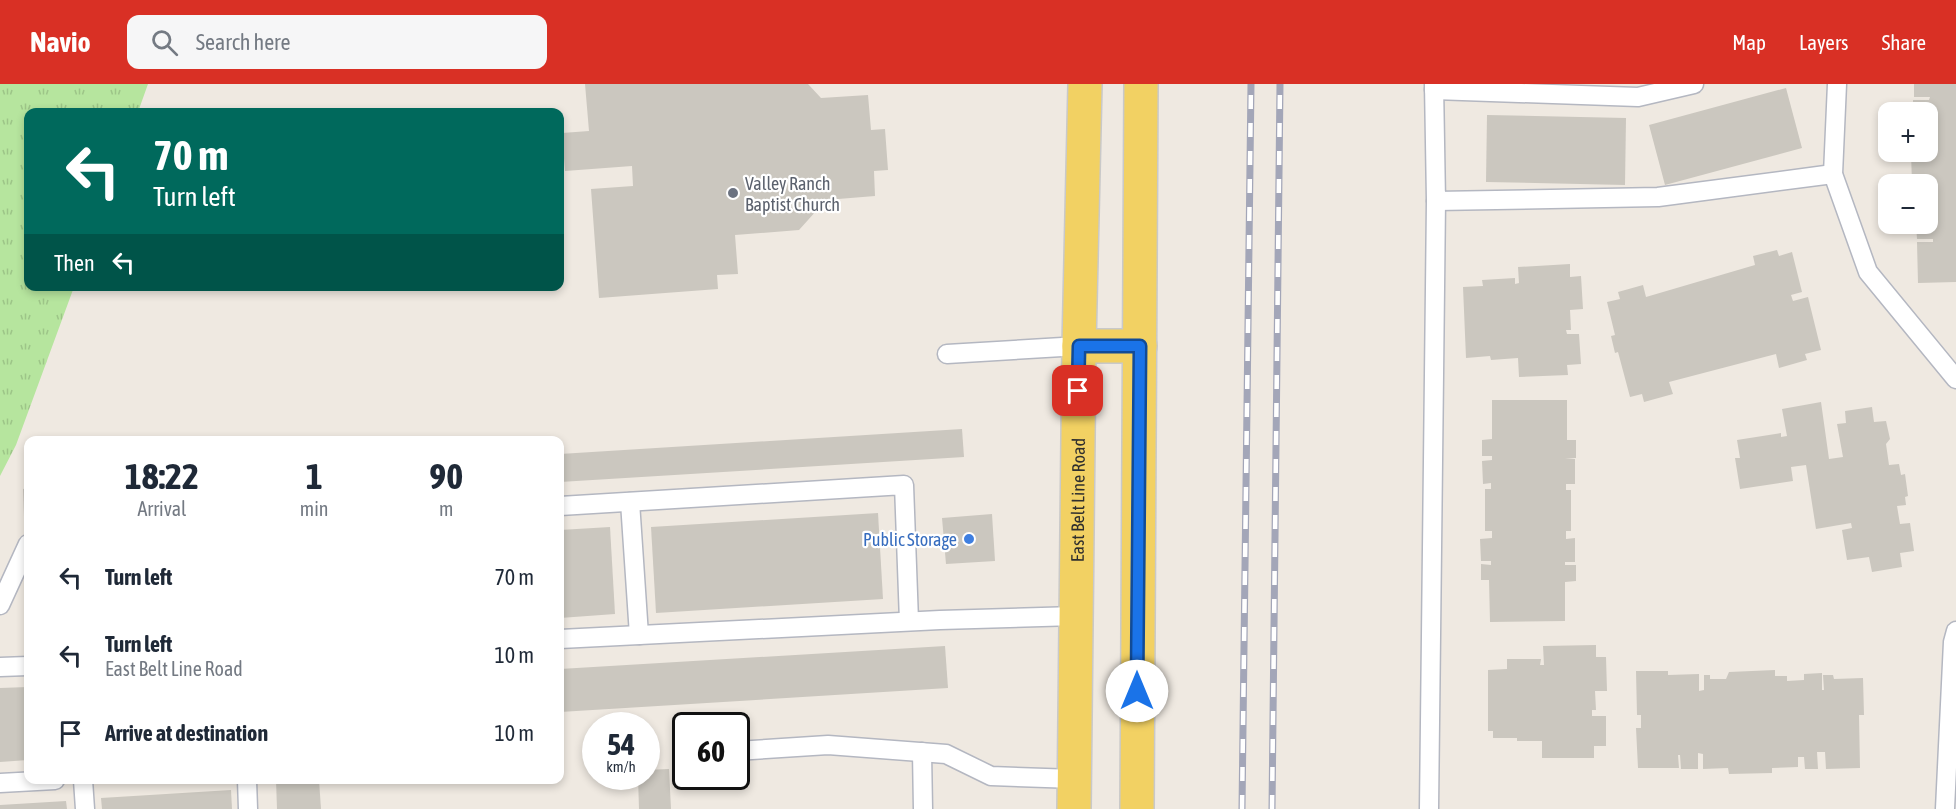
<!DOCTYPE html>
<html lang="en">
<head>
<meta charset="utf-8">
<style>
	body { margin:0; font-family:"Asap Condensed",sans-serif; background:#f6f6f7; color:#1f2937; height:100vh; display:flex; flex-direction:column; font-size:22px; white-space:nowrap }
	* { box-sizing:border-box; margin:0 }
	p { font-size:20px; color:#747a83 }
	.icon { flex:none; width:33px; height:33px; fill:none; stroke:currentColor; stroke-width:2; stroke-linecap:round; stroke-linejoin:round }
	.map { position:relative; flex:1; overflow:hidden }
	.drawer { position:absolute; left:24px; top:352px; width:540px; height:348px; display:flex; flex-direction:column; background:#fff; border-radius:12px; box-shadow:0 3px 9px #0003 }
	.drawer>* { flex:none }
	.top-card { position:absolute; left:24px; top:24px; width:540px; height:183px; border-radius:12px; box-shadow:0 3px 9px #0003; background:#00695c; color:#fff; overflow:hidden }
	.tools { position:absolute; left:1878px; top:18px; display:grid; gap:12px }
	.tools a { display:grid; place-items:center; width:60px; height:60px; border-radius:12px; background:#fff; box-shadow:0 3px 9px #0003; font-size:30px }
	.speed { position:absolute; left:582px; top:628px; display:flex; gap:12px; font-size:30px; font-weight:700; text-align:center }
	.speed>* { display:grid; place-content:center; width:78px; height:78px; border-radius:50%; background:#fff; box-shadow:0 3px 9px #0003; line-height:1 }
	.speed small { font-size:15px; font-weight:400 }
	.speed .limit { border:3px solid #111; border-radius:9px; background:#fff; color:#111 }
	.pin { position:absolute; display:grid; place-items:center; width:51px; height:51px; color:#fff; margin:-26px; border-radius:12px; box-shadow:0 3px 9px #0006 }
	.me { position:absolute; width:66px; margin:-33px; rotate:0deg; stroke-linejoin:round; filter:drop-shadow(0 0 4px #0008) }
	.turn { display:flex; align-items:center; gap:21px; height:126px; padding:0 30px; font-size:27px }
	.turn .icon { width:78px; height:78px; stroke-width:2.5 }
	.turn b { display:block; font-size:42px; line-height:51px }
	.then { display:flex; align-items:center; height:57px; padding:0 30px; background:#0003; gap:12px; font-size:22px }
	.eta { display:flex; justify-content:space-evenly; align-items:center; height:102px; text-align:center }
	.eta b { font-size:36px; font-weight:700; line-height:42px }
	ul { padding:0; list-style:none }
	li { display:flex; align-items:center; gap:18px; height:78px; padding:0 30px }
	li div { flex:1 }
	li b { display:block; font-size:22px }
	li em { font-style:normal }
	header { display:flex; align-items:center; gap:36px; box-sizing:border-box; height:84px; padding:0 30px; background:#d93025; color:#fff }
	header strong { font-size:28px }
	nav { display:flex; gap:33px; margin-inline-start:auto; font-size:21px }
	.search { width:420px; height:54px; background:#f6f6f7; display:flex; align-items:center; gap:15px; box-sizing:border-box; padding:0 21px; border-radius:12px; color:#747a83; font-size:22px }
	.map>svg:first-child { display:block }
</style>
</head>
<body>
<header>
<strong>Navio</strong>
<div class="search"><svg class="icon" aria-label="search" viewBox="0 0 24 24"><circle cx="10" cy="10" r="6"/><path d="M15 15l6 6"/></svg>Search here</div>
<nav><a>Map</a><a>Layers</a><a>Share</a></nav>
</header>
<div class="map">
<svg width="1956" height="725" viewBox="0 0 1956 725">
	<defs>
		<pattern id="grass-tufts" width="24" height="20" patternUnits="userSpaceOnUse" patternTransform="scale(1.5)"><rect width="24" height="20" fill="#b6e59e"/><path d="M3 7l-1-3M5 7V3M7 7l1-3M15 17l-1-3M17 17v-4M19 17l1-3" fill="none" stroke="#9dc588"/></pattern>
	</defs>
	<rect width="100%" height="100%" fill="#efe9e1"/>
	<polygon fill="url(#grass-tufts)" points="0,0 148,0 138,28 28,28 28,202 74,203 16,361 0,392"/>
	<g fill="#cbc7bf">
		<polygon points="585,0 808,0 821,14 868,11 871,46 885,45 888,86 874,87 875,112 826,116 799,146 735,151 738,190 717,191 718,205 599,214 591,105 633,102 632,82 565,87 562,49 589,47"/>
		<polygon points="1914,0 1956,0 1956,198 1918,199 1917,158 1933,158 1933,155 1917,155 1916,140 1928,140 1928,100 1912,100 1911,68 1928,68 1929,32 1928,28 1913,28 1913,16 1929,16 1930,13 1914,13"/>
		<polygon points="1786,4 1802,64 1665,101 1649,41"/>
		<polygon points="1487,31 1626,34 1625,101 1486,98"/>
		<polygon points="1777,166 1779,172 1792,168 1802,208 1791,211 1793,217 1808,213 1821,266 1805,270 1807,276 1779,284 1776,270 1669,298 1673,310 1644,318 1642,310 1630,313 1618,268 1615,269 1611,252 1615,251 1607,218 1620,215 1618,208 1643,201 1646,213 1755,181 1753,172"/>
		<polygon points="1570,180 1570,193 1581,192 1583,225 1570,226 1571,246 1566,246 1567,250 1579,250 1581,280 1567,281 1568,291 1519,293 1518,274 1491,276 1490,272 1466,274 1463,203 1483,202 1482,196 1515,194 1515,200 1519,199 1518,183"/>
		<polygon points="1492,316 1567,316 1567,356 1576,356 1576,374 1565,374 1575,375 1575,400 1566,400 1566,406 1571,406 1571,447 1566,447 1566,455 1575,454 1575,478 1565,478 1565,481 1576,481 1576,497 1565,498 1565,537 1490,538 1489,496 1481,496 1481,480 1491,481 1491,477 1481,477 1480,455 1492,454 1492,447 1485,447 1485,405 1491,405 1491,399 1483,400 1482,377 1492,376 1492,372 1482,372 1482,356 1492,355"/>
		<polygon points="1821,318 1829,375 1843,373 1837,340 1846,339 1845,327 1872,323 1874,338 1886,337 1890,355 1886,360 1889,381 1899,380 1901,391 1905,390 1908,412 1905,413 1906,421 1897,422 1900,440 1910,439 1914,467 1900,469 1902,483 1872,488 1869,473 1847,476 1842,446 1852,444 1851,439 1816,445 1806,381 1791,383 1793,397 1740,405 1735,374 1740,374 1737,356 1781,349 1781,353 1787,352 1782,325"/>
		<polygon points="962,345 964,373 560,398 560,370"/>
		<polygon points="28,404 28,432 24,432 23,405"/>
		<polygon points="878,429 883,515 656,529 651,443"/>
		<polygon points="992,430 995,477 946,480 942,434"/>
		<polygon points="610,443 615,530 560,534 560,446"/>
		<polygon points="1596,561 1596,573 1606,573 1607,607 1595,607 1596,626 1592,626 1592,632 1606,632 1606,662 1594,662 1594,674 1542,674 1542,657 1517,657 1517,654 1493,654 1493,647 1488,647 1488,586 1507,585 1507,575 1541,575 1540,581 1544,581 1543,562"/>
		<polygon points="945,562 948,604 560,628 560,585"/>
		<polygon points="1775,586 1775,592 1787,592 1787,597 1804,596 1804,590 1822,589 1822,606 1824,606 1823,591 1833,591 1834,595 1863,594 1864,631 1859,631 1860,684 1826,685 1825,668 1817,668 1818,685 1805,685 1804,673 1798,673 1798,683 1772,684 1772,689 1729,690 1728,684 1703,685 1703,670 1698,669 1698,685 1681,685 1680,671 1678,671 1679,684 1638,684 1636,644 1641,644 1641,631 1637,631 1636,587 1668,587 1668,591 1699,590 1699,607 1704,606 1704,591 1710,591 1710,595 1726,595 1729,588"/>
		<polygon points="28,603 28,676 0,678 0,604"/>
		<polygon points="669,685 671,725 639,725 638,693 646,693 646,686"/>
		<polygon points="276,696 319,696 321,725 277,725"/>
		<polygon points="231,706 232,725 102,725 101,714"/>
		<polygon points="66,717 67,725 0,725 0,721"/>
	</g>
	<g fill="none" stroke-linecap="round" stroke-linejoin="round">
		<g stroke="#b4b7c1" stroke-width="21">
			<g id="service">
				<polyline points="1434,0 1436,117 1658,113 1833,90"/>
				<polyline points="1837,0 1833,90 1868,188 1956,295"/>
				<polyline points="1434,6 1638,13 1694,0"/>
				<polyline points="947,270 1079,262"/>
				<polyline points="630,418 639,551"/>
				<polyline points="560,422 904,401 909,537"/>
				<polyline points="0,521 28,460"/>
				<polyline points="560,555 940,536 1076,532"/>
				<polyline points="0,583 28,582"/>
				<polyline points="736,667 828,661 946,670 991,692 1075,695"/>
				<polyline points="922,668 923,725"/>
				<polyline points="83,696 85,725"/>
				<polyline points="247,696 248,725"/>
				<polyline points="0,699 55,696"/>
				<polyline points="1429,725 1436,117"/>
				<polyline points="1945,725 1953,558 1956,547"/>
			</g>
		</g>
		<g stroke="#c9c9c9" stroke-width="36">
			<g id="primary">
				<polyline points="1079,262 1140,262"/>
				<path id="s1" d="M1074 725 1079 262 1085 0"/>
				<polyline points="1137,725 1141,0"/>
			</g>
		</g>
		<use href="#service" stroke="#fff" stroke-width="18"/>
		<use href="#primary" stroke="#f2d163" stroke-width="33"/>
		<g stroke="#a3a6b8" stroke-width="7">
			<g id="rail">
				<polyline points="1242,725 1251,0"/>
				<polyline points="1272,725 1280,0"/>
			</g>
		</g>
		<use href="#rail" stroke="#fff" stroke-width="4.5" stroke-dasharray="14" stroke-linecap="butt"/>
	</g>
	<g fill="none" stroke-linecap="round" stroke-linejoin="round">
		<g stroke="#114b97" stroke-width="15">
			<polyline id="route" points="1078,307 1079,262 1140,262 1137,607"/>
		</g>
		<use href="#route" stroke="#1a73e8" stroke-width="10"/>
	</g>
	<circle fill="#6b7280" stroke="#fff" stroke-width="2" cx="733" cy="109" r="6"/>
	<circle fill="#3f7fe0" stroke="#fff" stroke-width="2" cx="969" cy="455" r="6"/>
	<g text-anchor="middle" dominant-baseline="central" stroke-width="4.5" stroke-linejoin="round" paint-order="stroke">
		<g font-size="18" fill="#5b616d" stroke="#fff" text-anchor="start">
			<text x="745" y="99">Valley Ranch<tspan x="745" dy="21">Baptist Church</tspan></text>
		</g>
		<g font-size="18" fill="#2e2e2e" stroke="#fff">
			<text stroke="none"><textPath href="#s1" startOffset="309">East Belt Line Road</textPath></text>
		</g>
		<g font-size="18" fill="#366cbe" stroke="#fff" text-anchor="end">
			<text x="957" y="455">Public Storage</text>
		</g>
	</g>
</svg>
<div class="tools">
<a>+</a>
<a>−</a>
</div>
<div class="speed"><div>54<small>km/h</small></div><div class="limit">60</div></div>
<div class="pin" style="left:1078px;top:307px;background:#d93025"><svg class="icon" aria-label="arrive" viewBox="0 0 24 24"><path d="M6 21V4h12l-3 4 3 4H6"/></svg></div>
<svg class="me" style="left:1137px;top:607px" viewBox="-20 -20 40 40"><circle r="19" fill="#fff"/><path d="M0-13L10 11 0 6-10 11z" fill="#1a73e8"/></svg>
<div class="top-card">
<div class="turn"><svg class="icon" aria-label="left" viewBox="0 0 24 24"><path d="M17 20v-9H6M10 6l-5 5 5 5"/></svg><div><b>70 m</b>Turn left</div></div>
<div class="then">Then<svg class="icon" aria-label="left" viewBox="0 0 24 24"><path d="M17 20v-9H6M10 6l-5 5 5 5"/></svg></div>
</div>
<section class="drawer">
<div class="eta">
<div><b>18:22</b><p>Arrival</p></div>
<div><b>1</b><p>min</p></div>
<div><b>90</b><p>m</p></div>
</div>
<ul>
<li><svg class="icon" aria-label="left" viewBox="0 0 24 24"><path d="M17 20v-9H6M10 6l-5 5 5 5"/></svg><div><b>Turn left</b></div><em>70 m</em></li>
<li><svg class="icon" aria-label="left" viewBox="0 0 24 24"><path d="M17 20v-9H6M10 6l-5 5 5 5"/></svg><div><b>Turn left</b><p>East Belt Line Road</p></div><em>10 m</em></li>
<li><svg class="icon" aria-label="arrive" viewBox="0 0 24 24"><path d="M6 21V4h12l-3 4 3 4H6"/></svg><div><b>Arrive at destination</b></div><em>10 m</em></li>
</ul>
</section>
</div>
</body>
</html>
